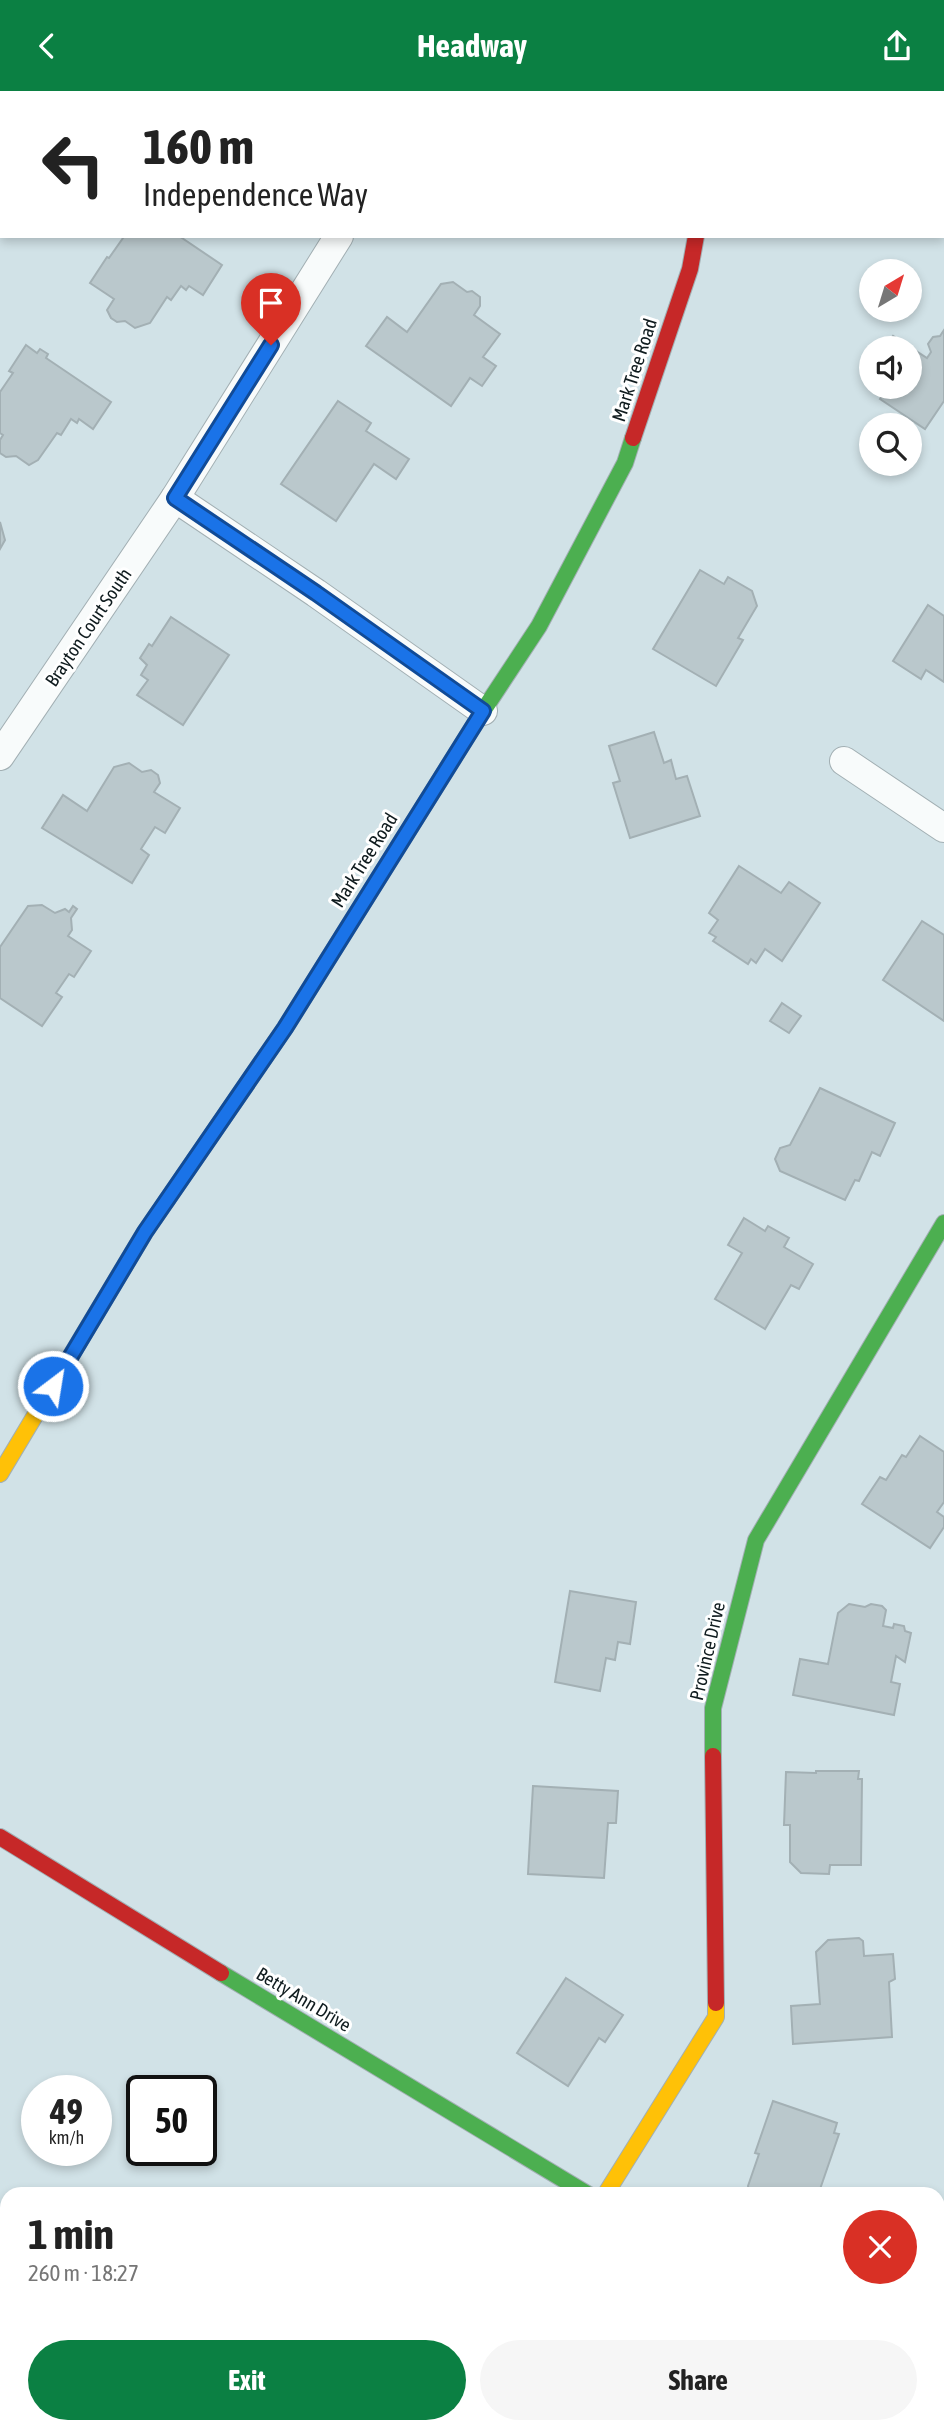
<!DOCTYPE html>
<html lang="en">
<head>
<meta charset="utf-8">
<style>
	body { margin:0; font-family:"Asap Condensed",sans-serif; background:#f6f6f6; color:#222; height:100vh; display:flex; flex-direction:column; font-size:26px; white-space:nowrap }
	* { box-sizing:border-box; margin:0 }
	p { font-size:23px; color:#767676 }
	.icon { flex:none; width:38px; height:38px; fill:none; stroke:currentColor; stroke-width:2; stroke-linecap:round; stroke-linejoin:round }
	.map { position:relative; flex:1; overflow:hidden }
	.sheet { position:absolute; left:0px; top:2096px; width:945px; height:247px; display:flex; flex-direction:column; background:#fff; border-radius:21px 21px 0 0; box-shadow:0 4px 10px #0003 }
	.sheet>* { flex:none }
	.banner { position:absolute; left:0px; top:0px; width:945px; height:147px; box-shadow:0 4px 10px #0003; background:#fff; color:#222; overflow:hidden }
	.needle { width:46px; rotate:38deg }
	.tools { position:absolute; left:859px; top:168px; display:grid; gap:14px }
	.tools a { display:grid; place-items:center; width:63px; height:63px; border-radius:50%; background:#fff; box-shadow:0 4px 10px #0003; font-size:35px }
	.speed { position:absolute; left:21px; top:1984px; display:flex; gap:14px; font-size:35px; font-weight:700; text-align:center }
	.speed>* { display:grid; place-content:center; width:91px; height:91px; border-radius:50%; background:#fff; box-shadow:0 4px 10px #0003; line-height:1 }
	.speed small { font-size:18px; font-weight:400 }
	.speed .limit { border:4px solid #111; border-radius:10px; background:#fff; color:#111 }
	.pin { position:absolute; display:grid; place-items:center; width:60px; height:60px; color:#fff; margin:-72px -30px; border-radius:50% 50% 50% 0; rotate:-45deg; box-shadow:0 0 7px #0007 }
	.pin .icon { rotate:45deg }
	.me { position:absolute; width:77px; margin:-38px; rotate:31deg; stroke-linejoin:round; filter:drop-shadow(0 0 5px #0008) }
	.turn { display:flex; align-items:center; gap:24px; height:147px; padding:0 28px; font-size:32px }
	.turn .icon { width:91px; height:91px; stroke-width:2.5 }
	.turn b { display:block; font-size:49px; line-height:60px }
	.round { display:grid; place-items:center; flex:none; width:74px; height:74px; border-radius:37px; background:#f6f6f6 }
	.summary { display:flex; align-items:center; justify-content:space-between; height:119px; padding:0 28px }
	h1 { font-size:42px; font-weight:700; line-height:52px }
	.primary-button { display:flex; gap:14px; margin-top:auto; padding:14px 28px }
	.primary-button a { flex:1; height:80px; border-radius:42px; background:#0b8043; color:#fff; font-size:28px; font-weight:700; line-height:80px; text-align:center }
	.primary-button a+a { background:#f6f6f6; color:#222 }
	header { display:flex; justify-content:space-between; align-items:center; height:91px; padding:0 28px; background:#0b8043; color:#fff; font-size:32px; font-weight:700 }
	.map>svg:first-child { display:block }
</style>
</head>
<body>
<header><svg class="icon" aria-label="back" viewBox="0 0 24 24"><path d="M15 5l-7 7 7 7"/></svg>Headway<svg class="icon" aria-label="share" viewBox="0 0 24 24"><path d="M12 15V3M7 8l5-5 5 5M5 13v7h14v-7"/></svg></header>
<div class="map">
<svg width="944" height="2343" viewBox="0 0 944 2343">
	<rect width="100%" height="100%" fill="#d1e2e7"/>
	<g fill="#bac8cc" stroke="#a3b0b4" stroke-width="2">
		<polygon points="207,0 243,0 246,2 206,2"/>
		<polygon points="120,145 179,145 222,174 203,204 189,195 186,199 181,195 171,209 167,206 150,232 135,237 125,230 117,231 111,227 107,219 114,208 90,192 107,166 109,167 123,147"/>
		<polygon points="453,191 467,201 472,200 480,206 480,215 474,224 500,243 483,266 496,275 482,295 470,287 451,315 366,255 387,226 407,241 441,193"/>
		<polygon points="944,239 944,310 925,338 880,308 884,302 875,296 910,296 910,257 885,257 893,245 927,267 931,261 928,253 933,246 940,245"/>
		<polygon points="26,254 37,262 40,258 48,263 46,267 111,311 93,338 79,328 77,332 71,328 61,344 57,342 38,369 29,374 16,365 6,366 0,362 0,349 3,344 0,342 0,301 13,282 9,280"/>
		<polygon points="872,277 872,293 864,288"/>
		<polygon points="338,310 371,332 366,340 409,368 396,388 374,373 336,430 281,393"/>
		<polygon points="0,431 5,449 0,458"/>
		<polygon points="700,479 724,493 728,486 752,500 757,515 738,547 743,549 716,595 653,558"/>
		<polygon points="928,514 944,525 944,591 926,579 921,588 893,570"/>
		<polygon points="171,526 229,564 183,634 137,604 148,589 141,584 147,574 140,567 149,553 152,555"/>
		<polygon points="654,641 664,672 671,669 676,688 687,685 700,725 630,747 613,692 620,690 609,655"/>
		<polygon points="129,672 142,681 151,679 158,684 160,692 154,701 180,717 165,742 155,736 141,758 149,764 132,792 42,737 63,704 87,720 114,676"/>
		<polygon points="739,775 781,802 789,791 820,812 782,870 765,858 756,872 751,868 748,873 713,850 716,846 709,842 718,829 709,822"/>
		<polygon points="42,814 55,822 65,818 69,821 73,815 77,818 71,827 72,839 68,845 91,860 74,886 69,883 56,902 62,906 42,935 0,907 0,856 28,815"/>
		<polygon points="922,830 944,844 944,930 883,889"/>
		<polygon points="782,912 801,925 789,942 770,930"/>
		<polygon points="820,997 895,1032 880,1065 872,1061 859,1090 855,1089 845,1109 780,1080 775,1068 780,1057 790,1054"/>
		<polygon points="744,1127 765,1140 768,1135 789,1147 784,1156 813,1173 799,1198 791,1194 765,1238 715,1208 742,1162 728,1154"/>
		<polygon points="920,1345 944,1361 944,1411 937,1421 944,1426 944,1436 930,1457 862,1413 880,1386 886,1389 902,1364 906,1366"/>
		<polygon points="570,1500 636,1511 630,1553 618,1551 615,1569 606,1567 600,1600 555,1591"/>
		<polygon points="849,1513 865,1516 871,1513 882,1515 886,1519 883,1535 893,1537 894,1533 904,1535 905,1540 911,1542 905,1571 896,1565 891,1591 900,1593 894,1624 793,1604 800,1568 828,1573 838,1522"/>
		<polygon points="816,1680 859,1680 858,1688 862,1688 861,1774 830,1774 829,1783 801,1782 790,1771 790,1734 784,1734 786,1681 816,1682"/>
		<polygon points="533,1695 618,1700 616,1732 608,1732 604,1787 528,1783"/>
		<polygon points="859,1847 863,1850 864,1865 893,1863 895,1888 889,1891 892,1946 793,1953 791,1915 820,1913 816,1861 828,1849"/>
		<polygon points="566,1887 623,1924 605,1951 599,1947 568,1995 517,1962"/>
		<polygon points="773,2010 837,2032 834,2042 839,2043 818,2104 750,2104 748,2095 759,2063 755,2062"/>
	</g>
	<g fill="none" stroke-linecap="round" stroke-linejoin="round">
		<g stroke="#a2afb3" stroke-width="30">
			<g id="street">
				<polyline points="429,2 430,0"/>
				<polyline points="175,407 316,502 483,620"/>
				<polyline points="0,665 175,407 339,145"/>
				<polyline points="844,670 944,737"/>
			</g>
		</g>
		<g stroke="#a2afb3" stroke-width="18">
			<g id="fast">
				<polyline points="722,0 722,2"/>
				<polyline points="167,1109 285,937 483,620 539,535 625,372 633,347"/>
				<polyline points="713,1665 713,1617 756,1449 944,1132"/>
				<polyline points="221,1882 589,2104"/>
				<polyline points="938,2254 944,2257"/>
				<polyline points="333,2336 361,2343"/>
				<polyline points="792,2336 812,2343"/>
			</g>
		</g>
		<g stroke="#a2afb3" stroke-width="18">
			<g id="slow">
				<polyline points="0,1383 145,1141 167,1109"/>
				<polyline points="605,2104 716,1926 716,1912"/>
				<polyline points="0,2137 7,2138"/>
				<polyline points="0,2260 7,2262"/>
			</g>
		</g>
		<g stroke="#a2afb3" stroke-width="18">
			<g id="jam">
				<polyline points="633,347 690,178 696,145"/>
				<polyline points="713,1665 716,1912"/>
				<polyline points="0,1746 221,1882"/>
			</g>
		</g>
		<use href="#street" stroke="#f8fbfb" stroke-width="28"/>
		<use href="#fast" stroke="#4caf50" stroke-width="16"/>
		<use href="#slow" stroke="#ffc107" stroke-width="16"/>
		<use href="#jam" stroke="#c62828" stroke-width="16"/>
	</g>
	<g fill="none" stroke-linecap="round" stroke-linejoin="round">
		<g stroke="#114b97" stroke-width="18">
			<polyline id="route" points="53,1295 145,1141 285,937 483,620 316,502 175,407 271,254"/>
		</g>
		<use href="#route" stroke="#1a73e8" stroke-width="12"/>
	</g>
	<g text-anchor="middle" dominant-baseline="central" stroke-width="6" stroke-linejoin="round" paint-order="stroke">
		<g font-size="19" fill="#0f1b1e" stroke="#fff">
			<text transform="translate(634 279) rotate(-72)">Mark Tree Road</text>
			<text transform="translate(88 536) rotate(-56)">Brayton Court South</text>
			<text transform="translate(364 769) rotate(-58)">Mark Tree Road</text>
			<text transform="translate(707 1560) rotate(-77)">Province Drive</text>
			<text transform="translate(304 1908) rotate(31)">Betty Ann Drive</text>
		</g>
	</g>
</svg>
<div class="tools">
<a><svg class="needle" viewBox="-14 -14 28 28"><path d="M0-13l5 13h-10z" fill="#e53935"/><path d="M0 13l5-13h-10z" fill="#767676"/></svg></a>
<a><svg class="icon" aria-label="sound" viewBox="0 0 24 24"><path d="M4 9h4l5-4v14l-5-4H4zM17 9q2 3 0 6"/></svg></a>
<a><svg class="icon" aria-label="search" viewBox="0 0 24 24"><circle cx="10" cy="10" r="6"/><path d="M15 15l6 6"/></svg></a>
</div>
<div class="speed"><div>49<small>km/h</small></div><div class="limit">50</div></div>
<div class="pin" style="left:271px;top:254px;background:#d93025"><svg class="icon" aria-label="arrive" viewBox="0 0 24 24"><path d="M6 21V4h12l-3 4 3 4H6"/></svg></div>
<svg class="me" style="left:53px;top:1295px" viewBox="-20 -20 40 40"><circle r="17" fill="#1a73e8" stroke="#fff" stroke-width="3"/><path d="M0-11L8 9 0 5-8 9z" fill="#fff"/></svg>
<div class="banner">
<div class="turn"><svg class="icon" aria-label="left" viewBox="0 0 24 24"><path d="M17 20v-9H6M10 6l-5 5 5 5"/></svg><div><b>160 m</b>Independence Way</div></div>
</div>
<section class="sheet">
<div class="summary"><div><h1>1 min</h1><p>260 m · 18:27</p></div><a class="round" style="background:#d93025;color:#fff"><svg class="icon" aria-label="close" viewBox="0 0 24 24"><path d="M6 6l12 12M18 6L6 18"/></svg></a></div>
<div class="primary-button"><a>Exit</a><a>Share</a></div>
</section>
</div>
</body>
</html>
